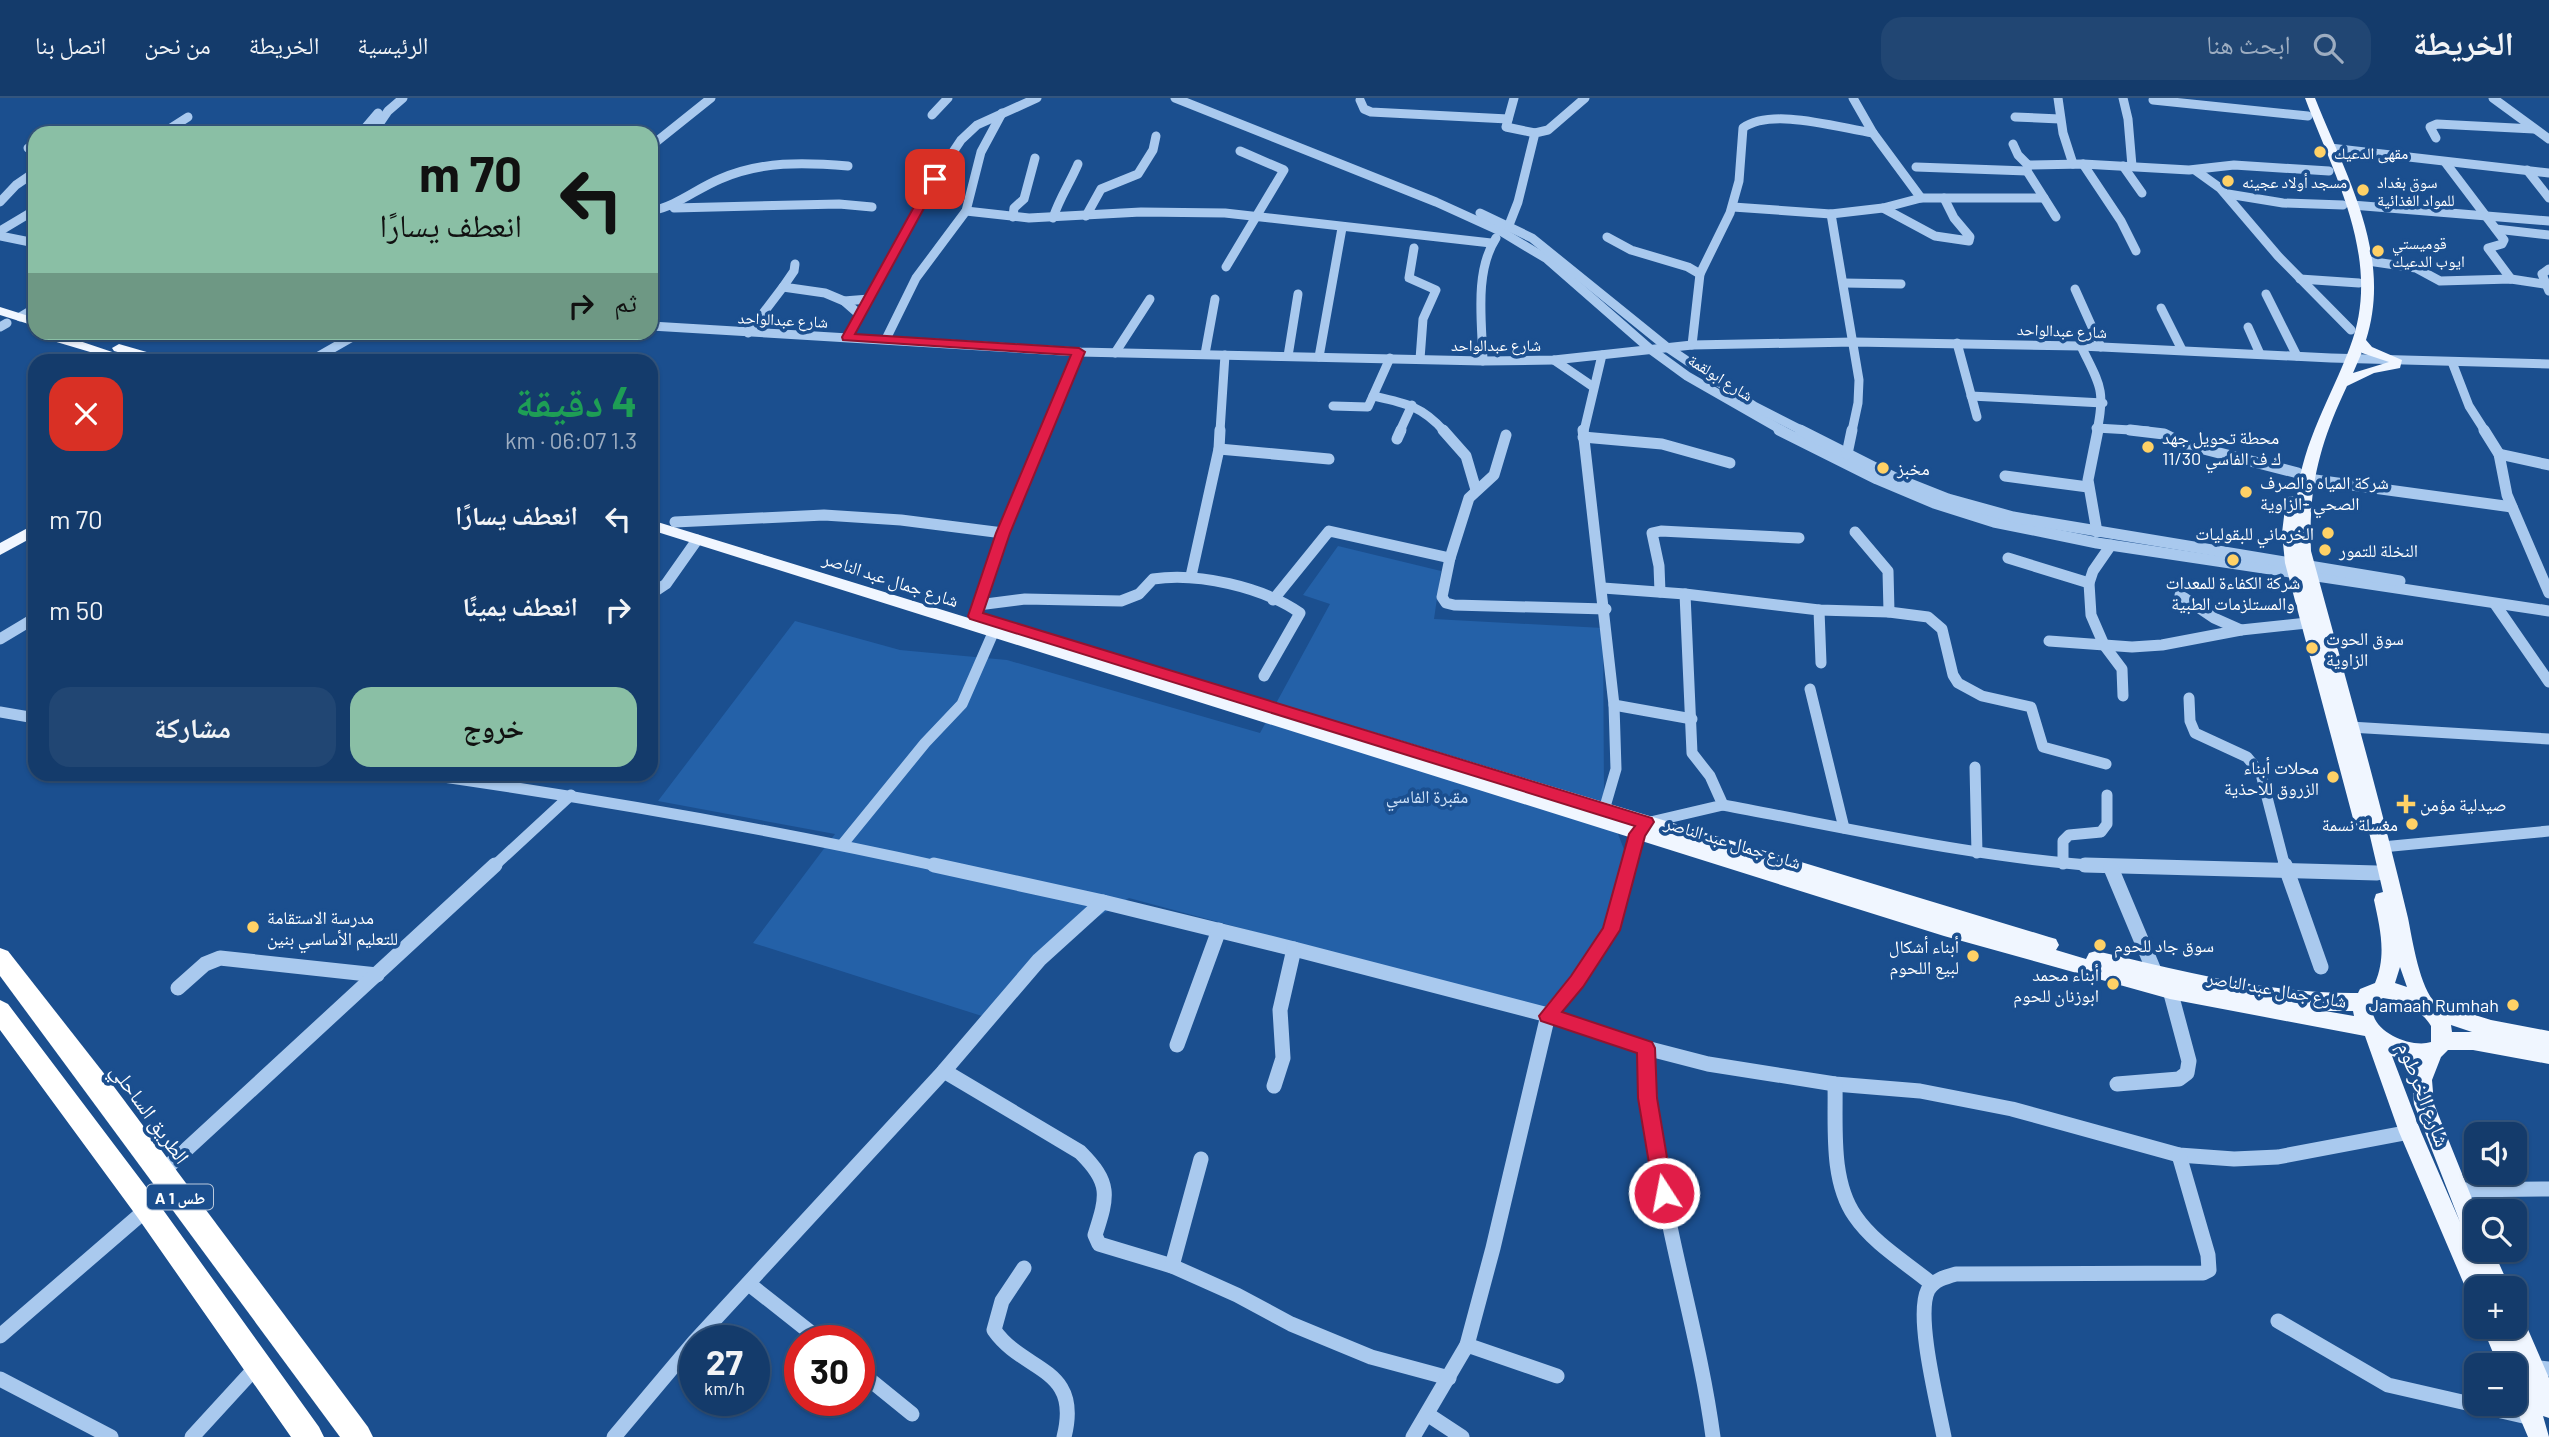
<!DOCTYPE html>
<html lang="ar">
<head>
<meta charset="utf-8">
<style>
	body { margin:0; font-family:Barlow,"Noto Naskh Arabic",sans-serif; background:#214673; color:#f1f3f6; direction:rtl; height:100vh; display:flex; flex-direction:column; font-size:26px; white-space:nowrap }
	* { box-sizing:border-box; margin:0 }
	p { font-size:23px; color:#9dadc1 }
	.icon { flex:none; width:38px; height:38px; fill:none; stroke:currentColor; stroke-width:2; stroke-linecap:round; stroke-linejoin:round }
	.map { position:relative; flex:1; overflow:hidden; direction:ltr }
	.drawer { position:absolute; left:28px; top:256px; width:630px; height:427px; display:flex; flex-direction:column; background:#143b6b; border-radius:21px; box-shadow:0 2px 5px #0004,0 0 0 2px #33557e; direction:rtl }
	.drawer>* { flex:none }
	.banner { position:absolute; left:28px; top:28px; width:630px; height:214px; border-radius:21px; box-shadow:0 2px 5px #0004,0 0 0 2px #33557e; direction:rtl; background:#8abfa5; color:#111; overflow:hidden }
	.fabs { position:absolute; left:2464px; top:1024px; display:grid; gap:14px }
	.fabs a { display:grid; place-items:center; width:63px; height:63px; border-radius:14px; background:#143b6b; box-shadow:0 2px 5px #0004,0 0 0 2px #33557e; font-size:35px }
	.speed { position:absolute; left:679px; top:1227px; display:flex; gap:14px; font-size:35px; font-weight:700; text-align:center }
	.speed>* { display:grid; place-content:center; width:91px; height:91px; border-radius:50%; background:#143b6b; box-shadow:0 2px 5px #0004,0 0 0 2px #33557e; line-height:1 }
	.speed small { font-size:18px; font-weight:400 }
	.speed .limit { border:10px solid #d22; background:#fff; color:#111 }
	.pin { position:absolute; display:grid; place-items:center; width:60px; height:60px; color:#fff; margin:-30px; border-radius:14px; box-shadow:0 4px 10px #0006 }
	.me { position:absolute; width:77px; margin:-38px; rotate:349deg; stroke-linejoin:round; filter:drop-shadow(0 0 5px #0008) }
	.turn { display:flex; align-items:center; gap:24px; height:147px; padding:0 21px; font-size:32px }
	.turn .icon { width:91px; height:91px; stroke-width:2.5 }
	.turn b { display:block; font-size:49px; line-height:60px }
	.then { display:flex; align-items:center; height:66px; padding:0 21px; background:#0003; gap:14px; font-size:26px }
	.round { display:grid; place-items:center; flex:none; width:74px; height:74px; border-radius:21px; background:#214673 }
	.overview { display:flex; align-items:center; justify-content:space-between; height:119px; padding:0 21px }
	h1 { font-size:42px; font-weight:700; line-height:52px; color:#1e9e55 }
	.button { display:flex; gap:14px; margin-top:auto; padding:14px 21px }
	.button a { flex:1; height:80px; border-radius:21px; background:#8abfa5; color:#111; font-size:28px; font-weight:700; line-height:80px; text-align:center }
	.button a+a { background:#214673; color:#f1f3f6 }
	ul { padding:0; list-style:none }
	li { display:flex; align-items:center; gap:21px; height:91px; padding:0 21px }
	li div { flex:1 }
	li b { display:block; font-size:26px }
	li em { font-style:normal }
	header { display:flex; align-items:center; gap:42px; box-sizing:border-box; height:98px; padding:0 35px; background:#143b6b; border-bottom:2px solid #33557e }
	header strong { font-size:33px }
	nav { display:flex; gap:38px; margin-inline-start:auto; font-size:24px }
	.search { width:490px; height:63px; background:#214673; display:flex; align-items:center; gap:18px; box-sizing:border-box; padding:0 24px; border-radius:21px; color:#9dadc1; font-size:26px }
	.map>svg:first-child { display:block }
</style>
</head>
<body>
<header>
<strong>الخريطة</strong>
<div class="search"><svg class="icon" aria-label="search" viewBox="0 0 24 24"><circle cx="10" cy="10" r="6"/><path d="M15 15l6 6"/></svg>ابحث هنا</div>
<nav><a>الرئيسية</a><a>الخريطة</a><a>من نحن</a><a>اتصل بنا</a></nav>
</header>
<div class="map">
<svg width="2549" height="1339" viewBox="0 0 2549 1339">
	<rect width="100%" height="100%" fill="#1b4f8f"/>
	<polygon fill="#2461a8" points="1338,448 1441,473 1434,521 1603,530 1604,700 1625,754 1617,834 1552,914 1129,800 1033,858 985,919 753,845 835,736 658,703 795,523 900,552 1007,562 1260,635 1330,506 1303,497"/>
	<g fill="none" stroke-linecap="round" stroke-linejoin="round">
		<g stroke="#a9c9ee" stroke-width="9">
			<polyline points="1175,0 1436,104 1502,134 1547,161 1650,251 1687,278 1783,333"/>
			<polyline points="1514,0 1506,29 1535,35"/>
			<polyline points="1853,0 1873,35 1921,100"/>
			<polyline points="2058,0 2063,35 2073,66"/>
			<polyline points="2123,0 2128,21 2132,68"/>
			<polyline points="2493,0 2549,41"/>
			<polyline points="1360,2 1364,11 1371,14 1508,21"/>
			<polyline points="2153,2 2308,18"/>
			<polyline points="932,17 948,0"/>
			<polyline points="2015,19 2060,21"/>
			<polyline points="163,35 188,19"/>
			<polyline points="361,35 378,15"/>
			<polyline points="373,35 388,13 403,0"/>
			<polyline points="2436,40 2430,29 2437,26 2534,31"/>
			<polyline points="2013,46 2018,57 2028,67"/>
			<polyline points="651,48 711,0"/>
			<polyline points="28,50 35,51"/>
			<polyline points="2330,50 2549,75"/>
			<polyline points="2445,64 2504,142 2502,146 2488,150 2511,181"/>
			<polyline points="2083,66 2121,123 2136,153"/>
			<polyline points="2123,68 2142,95"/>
			<polyline points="1916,69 2027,73"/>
			<polyline points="2195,72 2220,90 2278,158 2351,232"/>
			<polyline points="2527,72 2549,100"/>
			<polyline points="2228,96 2283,105 2343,107"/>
			<polyline points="0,104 16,87 35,74"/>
			<polyline points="2352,107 2549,123"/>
			<polyline points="1733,109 1831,116 1883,110 1921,100 2044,100"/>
			<polyline points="674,110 839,106 872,109"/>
			<polyline points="1883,110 1935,138 1969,143 1970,139 1954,120 1944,100"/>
			<path d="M651 113C677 108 696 91 720 81 761 63 804 64 848 68"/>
			<polyline points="966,113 1029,120 1141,114 1225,115 1491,145"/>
			<polyline points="1480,115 1532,140 1668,250 1754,308 1803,333"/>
			<polyline points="1831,116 1859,282 1858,305 1852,333"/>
			<polyline points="1086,118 1101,91 1138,76 1153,52 1156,38"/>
			<polyline points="1013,119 1014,110 1024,101 1035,60"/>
			<polyline points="2056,119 2027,73 2028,67 2083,66 2189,72 2234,67 2329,73"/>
			<path d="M1053 120C1059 101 1070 85 1078 66"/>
			<polyline points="1509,127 1518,104 1535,35 1548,32 1585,0"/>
			<polyline points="2496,131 2549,137"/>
			<polyline points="0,133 35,112"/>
			<polyline points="0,138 35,145"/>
			<polyline points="1607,139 1631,152 1688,169 1700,176"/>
			<polyline points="1414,150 1409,180 1436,192 1423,221 1420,261"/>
			<polyline points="2368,163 2416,170 2440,183 2511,181 2544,186"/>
			<polyline points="795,166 794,173 783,189 825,195 844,203"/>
			<polyline points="1226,169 1284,72 1240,53"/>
			<polyline points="2549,171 2542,176 2549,193"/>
			<polyline points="2300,181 2359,185"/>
			<polyline points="1844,185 1901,186"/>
			<polyline points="2075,191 2101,249"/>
			<polyline points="2266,196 2297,258"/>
			<polyline points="2161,210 2182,252"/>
			<polyline points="860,217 844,203 869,201"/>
			<polyline points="20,219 35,210"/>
			<polyline points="651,228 1079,254 1483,263 1554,262 1692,247 1854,244 2081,248 2331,260 2549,266"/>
			<polyline points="0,229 7,225"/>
			<polyline points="2248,229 2260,256"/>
			<polyline points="748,235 783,189"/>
			<polyline points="848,239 935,81 961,42 977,27 1037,0"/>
			<polyline points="886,241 916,180 966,113 981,54 1002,15"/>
			<polyline points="1957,245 1977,319"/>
			<path d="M1692 247 1700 176 1730 115 1739 83 1743 30C1772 9 1839 30 1873 35"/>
			<path d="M2081 248C2099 286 2106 290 2097 333"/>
			<polyline points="1115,255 1150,201"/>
			<polyline points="1205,256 1215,201"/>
			<polyline points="1288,258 1298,196"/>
			<polyline points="1319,259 1342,130"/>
			<polyline points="312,262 361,234"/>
			<polyline points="1554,262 1592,288"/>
			<path d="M1483 263C1482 224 1474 174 1496 140"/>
			<polyline points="2452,264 2469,308 2485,333"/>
			<path d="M1373 298C1405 305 1422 308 1444 333"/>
			<polyline points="1971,298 2103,305"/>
			<polyline points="1333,308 1368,309 1390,260"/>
			<polyline points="2096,330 2148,333"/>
			<polyline points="1046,333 1079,254"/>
			<polyline points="1220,333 1225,257"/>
			<polyline points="1400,333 1412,307"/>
			<polyline points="1584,333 1602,257"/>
		</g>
		<g stroke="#a9c9ee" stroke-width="11">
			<polyline points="1443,332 1466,358 1476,392"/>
			<polyline points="1583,332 1614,607 1616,671 1604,712"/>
			<polyline points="1779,332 1877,381 1934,405 1994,424 2097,445 2549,513"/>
			<polyline points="1800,332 1895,380 1948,401 2013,419 2400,483"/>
			<polyline points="2130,332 2164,336 2184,346 2298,375"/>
			<polyline points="2484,332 2499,356 2507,397 2549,495"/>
			<polyline points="1506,337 1494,377 1469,400 1450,460 1442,499 1446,505 1454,507 1606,511"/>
			<polyline points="1583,339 1662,346 1730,365"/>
			<polyline points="1397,341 1401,332"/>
			<polyline points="1219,351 1329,361"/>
			<polyline points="1847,356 1852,332"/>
			<polyline points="2499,356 2549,367"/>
			<polyline points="2005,378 2088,389"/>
			<polyline points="2308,381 2512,409"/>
			<polyline points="675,424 824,417 901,422 1003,435"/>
			<polyline points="1855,434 1888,473 1889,514"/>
			<polyline points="2097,434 2088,382 2098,332"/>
			<polyline points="2111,447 2093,473 2089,485 2091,517 2104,547 2122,571 2123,598"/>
			<polyline points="2008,460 2089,485"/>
			<polyline points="1191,478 1219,351 1220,332"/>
			<polyline points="1603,490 1685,496 1819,512 1889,514 1928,519 1942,531 1953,577 1958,585 1982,598 2031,609 2043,649 2106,666"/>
			<polyline points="1660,494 1659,468 1652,435 1661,433 1799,440"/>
			<polyline points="651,496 666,486 697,442"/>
			<polyline points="2180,497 2214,520 2241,532"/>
			<polyline points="1273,502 1329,433 1450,460"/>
			<polyline points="2495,506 2549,584"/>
			<path d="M978 507 1025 501 1121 503 1139 496 1153 481C1197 474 1263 489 1300 515L1264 578"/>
			<polyline points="1819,512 1821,565"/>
			<polyline points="975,518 1003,435 1046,332"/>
			<polyline points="0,541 35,520"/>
			<polyline points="2049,543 2132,549 2162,547 2241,532 2307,525"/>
			<polyline points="1810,591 1844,730"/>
			<polyline points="2189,600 2190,623 2195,635 2247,659 2261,676 2285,769"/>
			<polyline points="1614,607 1692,621"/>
			<polyline points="0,614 35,620"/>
			<polyline points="2350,629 2549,641"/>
			<polyline points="1975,669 1977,755"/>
			<path d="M423 676C597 701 770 731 942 769"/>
			<path d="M1723 707C1853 731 1982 761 2114 769"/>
			<polyline points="842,747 925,645 962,606 993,535"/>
			<polyline points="2382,749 2549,733"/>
			<polyline points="2063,766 2063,743 2069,737 2101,734 2107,726 2107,697"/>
			<polyline points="493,769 571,697"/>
			<polyline points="1629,769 1638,736 1646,725 1723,707 1710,678 1692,655 1685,496"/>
		</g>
		<g stroke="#a9c9ee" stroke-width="15">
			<polyline points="934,767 1103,804 1294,851 1548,917 1646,950 1708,966 1835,986 1920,993 2012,1011 2179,1057 2234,1061 2278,1059 2410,1034"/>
			<polyline points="2085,767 2377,775"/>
			<polyline points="2285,767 2321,869"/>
			<polyline points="2111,770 2155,875"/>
			<polyline points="178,890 205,866 220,860 377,877"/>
			<polyline points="1177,947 1219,832"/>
			<path d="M1646 950C1649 1005 1656 1060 1667 1114 1682 1189 1703 1263 1713 1339"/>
			<path d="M944 973 1080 1054C1111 1085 1108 1097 1095 1137L1099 1146 1172 1168 1237 1197 1291 1226 1371 1259 1449 1280"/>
			<path d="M1835 986C1836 1028 1830 1082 1855 1118 1874 1146 1907 1165 1932 1186"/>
			<polyline points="2117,986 2179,981 2187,975 2189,963 2170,892"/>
			<polyline points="1274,988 1283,960 1280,912 1294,851"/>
			<polyline points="162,1074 495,767"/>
			<polyline points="2457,1092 2549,1091"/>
			<polyline points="1172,1168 1201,1061"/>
			<path d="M1024 1170 1002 1203 994 1232C1024 1275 1082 1268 1064 1339"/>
			<polyline points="749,1186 820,1242"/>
			<polyline points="2278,1223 2388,1287 2532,1320"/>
			<polyline points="0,1238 147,1111"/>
			<polyline points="1467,1247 1493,1150 1548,917 1577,883 1611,832 1629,767"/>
			<polyline points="2515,1267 2549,1271"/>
			<polyline points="859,1273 912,1316"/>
			<polyline points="0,1281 111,1339"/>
			<polyline points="1427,1316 1462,1339"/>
			<polyline points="192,1339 258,1267"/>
			<polyline points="614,1339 694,1244 944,973 1039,862 1103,804"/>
			<polyline points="1413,1339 1467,1247 1557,1278"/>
			<path d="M1944 1339C1938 1307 1915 1218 1928 1192 1934 1182 1945 1179 1956 1176L2203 1175 2209 1172 2208 1157 2179 1057"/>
		</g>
		<g fill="#f0f6ff" fill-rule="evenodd">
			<path d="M2305 0H2315C2346 78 2393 157 2366 242L2372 249 2402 262 2400 270 2374 275 2347 288C2320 345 2308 389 2311 453 2344 575 2379 697 2408 820 2412 840 2420 892 2436 905L2491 922 2549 933V966L2473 952H2448L2441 959 2432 982 2434 1006 2477 1113 2476 1152H2493L2510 1190H2476V1201L2469 1198 2399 1034 2365 938 2170 901 1944 838 651 432V422L1338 634 1340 628 1346 626 2049 839 2056 841 2059 847 2056 852 2086 861 2089 855 2096 853C2183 873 2268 896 2358 895L2360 891 2375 885C2387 857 2380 830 2374 802L2376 796 2383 794 2369 734 2358 733 2355 728 2285 465 2282 435 2286 402 2288 399 2297 398C2303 343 2331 300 2350 249 2383 163 2335 80 2305 0ZM2362 254V255L2389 264 2353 275ZM2400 869 2407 889 2395 885ZM2383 900C2402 903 2421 911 2431 928V944C2410 951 2364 931 2374 904ZM2325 913H2353L2354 918ZM2451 927 2472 934H2452ZM2392 958 2418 964 2412 982 2414 1006 2460 1124 2421 1034Z"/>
			<polygon points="0,209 35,220 35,228 0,217"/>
			<polygon points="35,231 35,234 53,234 136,262 117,262 33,237 31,234"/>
			<polygon points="119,246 164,259 166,262 146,262 114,253 112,250"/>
			<polygon points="35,426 35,438 0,457 0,445"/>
			<polygon points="2515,1216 2523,1220 2549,1280 2549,1320 2543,1318 2549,1339 2528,1339 2514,1306 2515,1267 2498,1267 2482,1228 2515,1228"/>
		</g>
		<g fill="#fff" fill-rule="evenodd">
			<polygon points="0,850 8,853 106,978 368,1329 373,1339 340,1339 0,878"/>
			<polygon points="0,902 8,906 156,1102 319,1329 324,1339 291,1339 138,1120 0,932"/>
		</g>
	</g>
	<polygon fill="#e11d48" stroke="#92132f" stroke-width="2" points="931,78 940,81 855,236 1079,250 1085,254 1010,435 983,515 1652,720 1654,724 1645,738 1620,832 1583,889 1562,914 1652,944 1655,950 1657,1000 1673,1095 1671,1102 1664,1104 1657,1102 1654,1095 1638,1000 1637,955 1541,923 1539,918 1571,878 1603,830 1629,736 1635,728 970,521 968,518 996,435 1071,257 843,242 842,239"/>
	<g fill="#ffd166" stroke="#1b4f8f" stroke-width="2.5">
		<circle cx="2320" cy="54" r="7"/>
		<circle cx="2228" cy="83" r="7"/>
		<circle cx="2363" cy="92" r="7"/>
		<circle cx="2378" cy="153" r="7"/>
		<circle cx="2148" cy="349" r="7"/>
		<circle cx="1883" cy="370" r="7"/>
		<circle cx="2246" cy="394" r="7"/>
		<circle cx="2328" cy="435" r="7"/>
		<circle cx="2325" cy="452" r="7"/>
		<circle cx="2233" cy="462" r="7"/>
		<circle cx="2312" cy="550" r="7"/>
		<circle cx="2333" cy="679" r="7"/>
		<path d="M2402.5 695.5h7v7h7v7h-7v7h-7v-7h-7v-7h7z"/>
		<circle cx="2412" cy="726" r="7"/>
		<circle cx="253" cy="829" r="7"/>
		<circle cx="2100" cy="847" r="7"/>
		<circle cx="1973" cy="858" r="7"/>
		<circle cx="2113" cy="886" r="7"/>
		<circle cx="2513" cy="907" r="7"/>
	</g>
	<g text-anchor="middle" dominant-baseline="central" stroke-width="7" stroke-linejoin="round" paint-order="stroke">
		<g font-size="16" fill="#fff" stroke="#1b4f8f" text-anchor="start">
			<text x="2334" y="54">مقهى الدعيك</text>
			<text x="2242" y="83">مسجد أولاد عجينه</text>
			<text x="2377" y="83">سوق بغداد<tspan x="2377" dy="18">للمواد الغذائية</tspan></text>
			<text x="2392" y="144">قوميستي<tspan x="2392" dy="18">ايوب الدعيك</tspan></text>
		</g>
		<g font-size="16" fill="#fff" stroke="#1b4f8f">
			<text transform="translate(783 221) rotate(3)">شارع عبدالواحد</text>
			<text transform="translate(2062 232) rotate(2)">شارع عبدالواحد</text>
			<text x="1496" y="246">شارع عبدالواحد</text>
			<text transform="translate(1721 279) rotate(32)">شارع ابولقمة</text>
		</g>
		<rect fill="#1b4f8f" stroke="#bbcadd" stroke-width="2" x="147" y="1086.5" width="66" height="25" rx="5"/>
		<g font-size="16" font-weight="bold" fill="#fff">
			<text x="180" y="1099">A 1 طس</text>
		</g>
		<g font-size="18" fill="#fff" stroke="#1b4f8f" text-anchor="start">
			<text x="2162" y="339">محطة تحويل جهد<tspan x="2162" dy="21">11/30 ك ف الفاسي</tspan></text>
			<text x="1897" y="370">مخبز</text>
			<text x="2260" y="384">شركة المياه والصرف<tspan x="2260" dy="21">الصحي -الزاوية</tspan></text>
			<text x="2314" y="435" text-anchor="end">الخرماني للبقوليات</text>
			<text x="2339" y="452">النخلة للتمور</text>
			<text x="2233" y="484" text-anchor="middle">شركة الكفاءة للمعدات<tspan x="2233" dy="21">والمستلزمات الطبية</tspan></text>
			<text x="2326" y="540">سوق الحوت<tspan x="2326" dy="21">الزاوية</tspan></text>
			<text x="2319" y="669" text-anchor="end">محلات أبناء<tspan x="2319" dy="21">الزروق للاحذية</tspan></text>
			<text x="2420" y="706">صيدلية مؤمن</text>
			<text x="2398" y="726" text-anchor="end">مغسلة نسمة</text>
			<text x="267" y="819">مدرسة الاستقامة<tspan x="267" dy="21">للتعليم الأساسي بنين</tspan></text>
			<text x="2114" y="847">سوق جاد للحوم</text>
			<text x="1959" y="848" text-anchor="end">أبناء أشكال<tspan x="1959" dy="21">لبيع اللحوم</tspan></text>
			<text x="2099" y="876" text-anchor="end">أبناء محمد<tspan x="2099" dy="21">ابوزنان للحوم</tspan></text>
			<text x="2499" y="907" text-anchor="end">Jamaah Rumhah</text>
		</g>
		<g font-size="18" fill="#fff" stroke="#1b4f8f">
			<text transform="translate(891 481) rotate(18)">شارع جمال عبد الناصر</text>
			<text transform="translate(1733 744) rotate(17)">شارع جمال عبد الناصر</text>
			<text transform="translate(2277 891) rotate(10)">شارع جمال عبد الناصر</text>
		</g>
		<g font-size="18" fill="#cfe3fa" stroke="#1b4f8f">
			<text x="1427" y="698">مقبرة الفاسي</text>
		</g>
		<g font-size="21" fill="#fff" stroke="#1b4f8f">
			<text transform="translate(2425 996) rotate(69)">شارع الخرطوم</text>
			<text transform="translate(151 1015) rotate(54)">الطريق الساحلي</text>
		</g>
	</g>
</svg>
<div class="fabs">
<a><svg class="icon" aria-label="sound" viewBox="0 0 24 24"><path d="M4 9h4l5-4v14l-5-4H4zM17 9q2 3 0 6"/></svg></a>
<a><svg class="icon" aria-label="search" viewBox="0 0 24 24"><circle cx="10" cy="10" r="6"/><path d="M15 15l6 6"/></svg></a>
<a>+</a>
<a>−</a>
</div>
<div class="speed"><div>27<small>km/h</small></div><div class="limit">30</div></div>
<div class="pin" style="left:935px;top:81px;background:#d93025"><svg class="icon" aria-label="arrive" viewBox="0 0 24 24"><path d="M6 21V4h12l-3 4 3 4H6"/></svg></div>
<svg class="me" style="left:1664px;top:1095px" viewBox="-20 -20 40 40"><circle r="17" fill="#e11d48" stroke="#fff" stroke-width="3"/><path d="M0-11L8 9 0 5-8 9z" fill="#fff"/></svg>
<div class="banner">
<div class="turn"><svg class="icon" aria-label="left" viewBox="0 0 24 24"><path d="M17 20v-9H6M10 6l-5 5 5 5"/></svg><div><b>70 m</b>انعطف يسارًا</div></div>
<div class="then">ثم<svg class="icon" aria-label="right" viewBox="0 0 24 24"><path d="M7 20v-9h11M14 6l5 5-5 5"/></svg></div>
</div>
<section class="drawer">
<div class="overview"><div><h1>4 دقيقة</h1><p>1.3 km · 06:07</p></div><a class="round" style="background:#d93025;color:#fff"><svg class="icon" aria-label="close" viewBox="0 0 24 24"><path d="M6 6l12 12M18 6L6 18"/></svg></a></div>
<ul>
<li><svg class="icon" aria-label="left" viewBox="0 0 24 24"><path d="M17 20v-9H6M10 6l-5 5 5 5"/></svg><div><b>انعطف يسارًا</b></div><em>70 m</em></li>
<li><svg class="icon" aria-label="right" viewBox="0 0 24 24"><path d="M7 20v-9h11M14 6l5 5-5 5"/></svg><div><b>انعطف يمينًا</b></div><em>50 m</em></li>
</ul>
<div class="button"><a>خروج</a><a>مشاركة</a></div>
</section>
</div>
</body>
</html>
